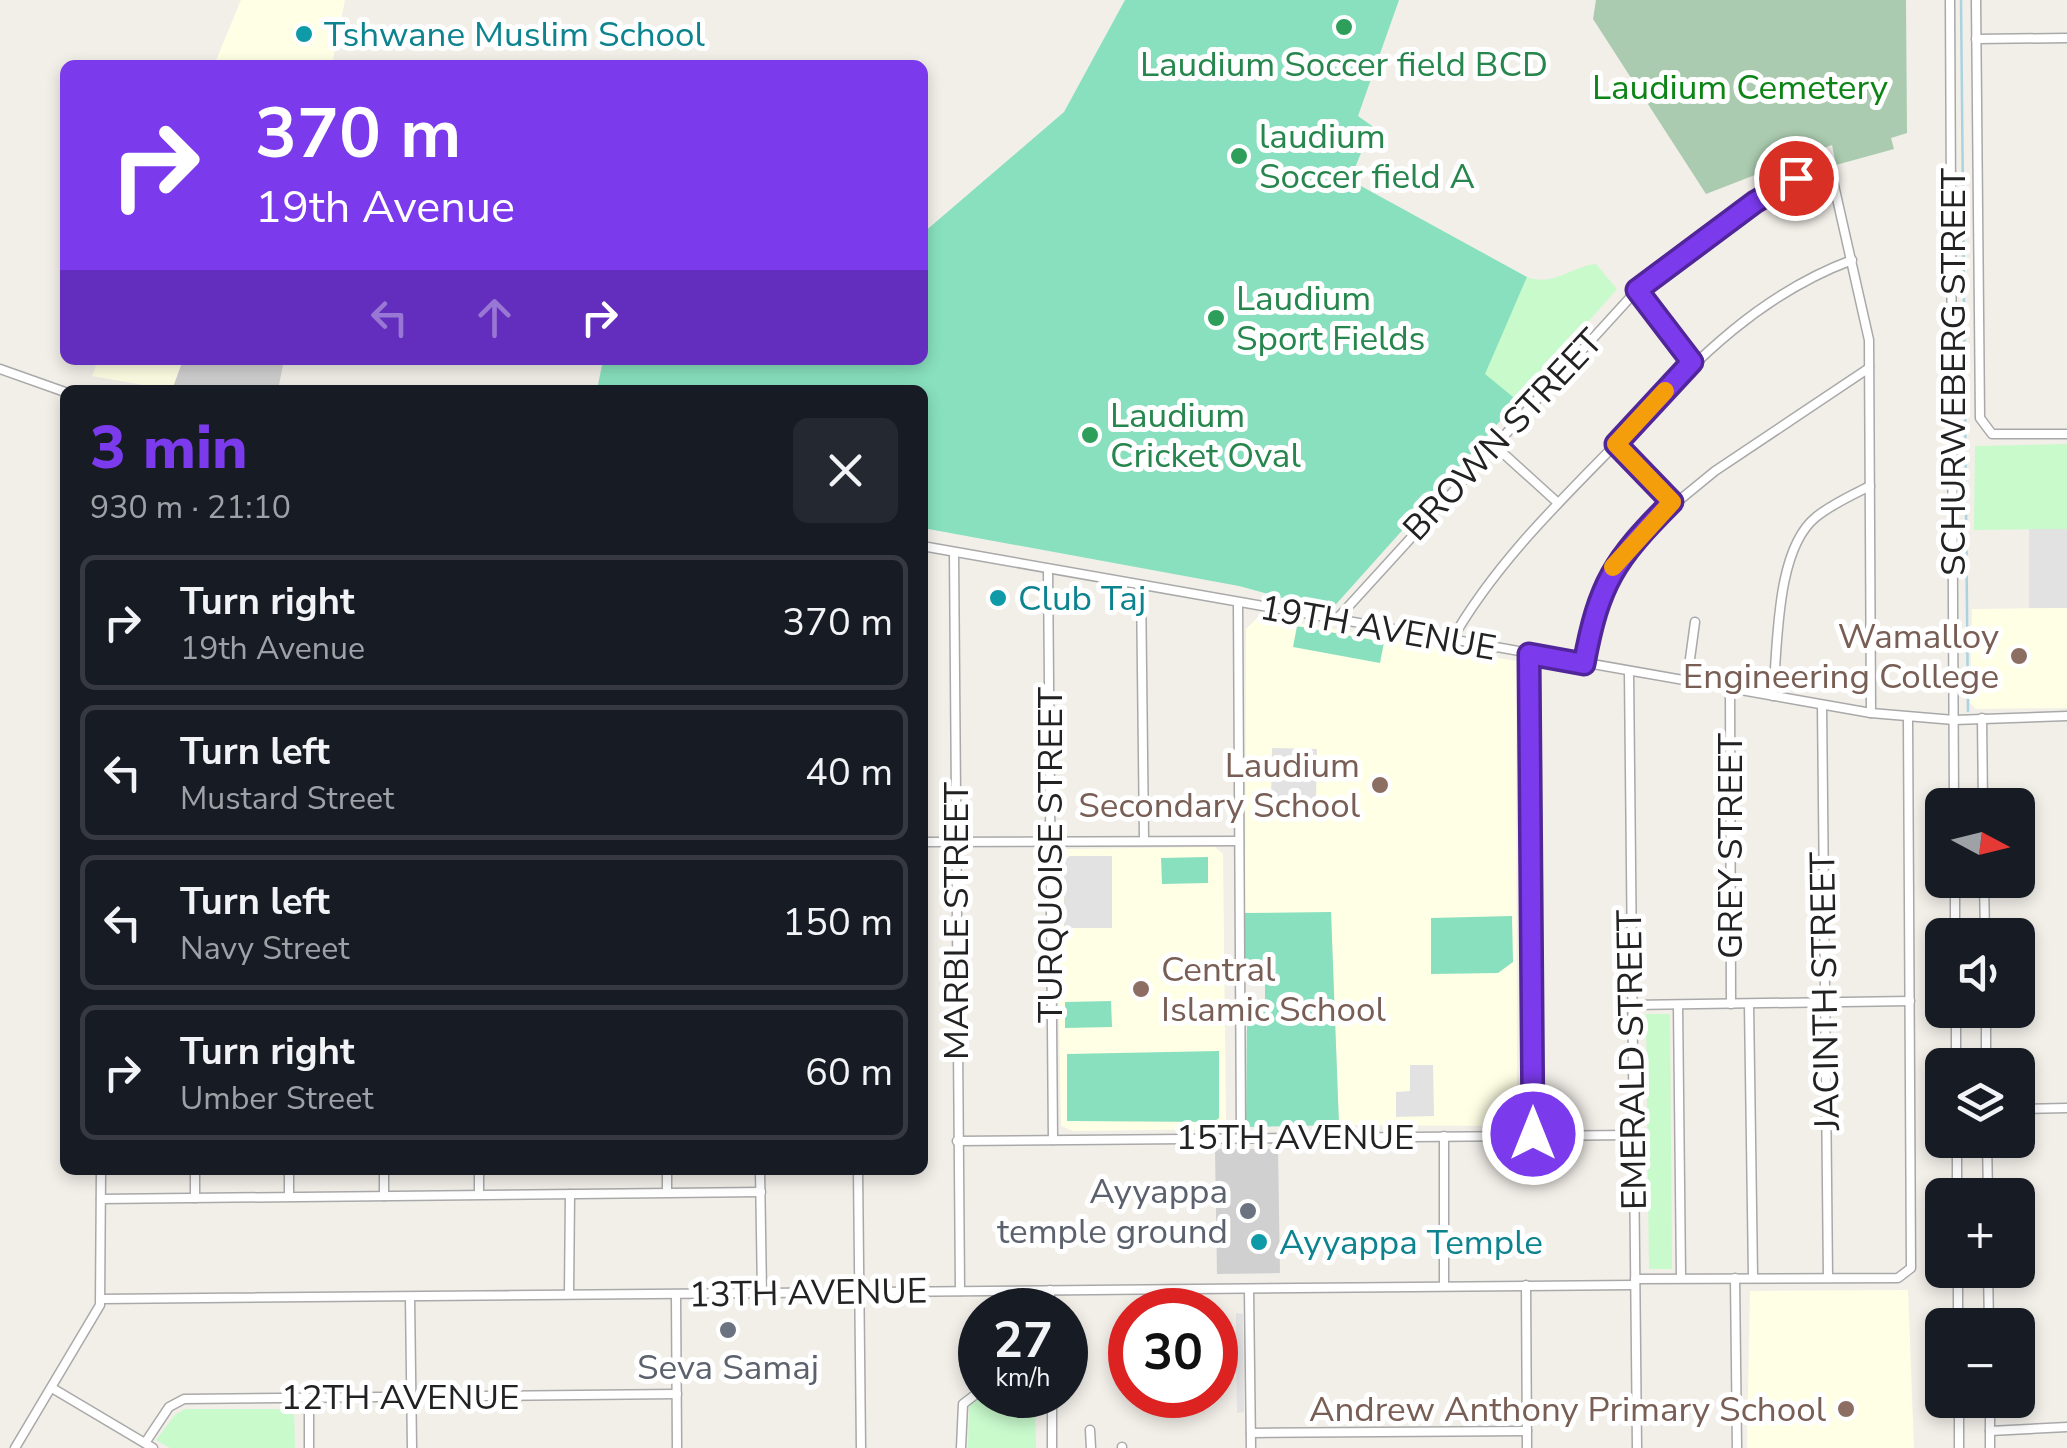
<!DOCTYPE html>
<html lang="en">
<head>
<meta charset="utf-8">
<style>
	body { margin:0; font-family:"Nunito Sans",sans-serif; background:#242831; color:#f1f3f6; height:100vh; display:flex; flex-direction:column; font-size:38px; white-space:nowrap }
	* { box-sizing:border-box; margin:0 }
	p { font-size:32px; color:#9ea1a6 }
	.icon { flex:none; width:55px; height:55px; fill:none; stroke:currentColor; stroke-width:2; stroke-linecap:round; stroke-linejoin:round }
	.map { position:relative; flex:1; overflow:hidden }
	.panel { position:absolute; left:60px; top:385px; width:868px; height:790px; display:flex; flex-direction:column; background:#171b24; border-radius:15px; box-shadow:0 5px 15px #0003 }
	.panel>* { flex:none }
	.guide { position:absolute; left:60px; top:60px; width:868px; height:305px; border-radius:15px; box-shadow:0 5px 15px #0003; background:#7c3aed; color:#fff; overflow:hidden }
	.needle { width:65px; rotate:97deg }
	.tools { position:absolute; left:1925px; top:788px; display:grid; gap:20px }
	.tools a { display:grid; place-items:center; width:110px; height:110px; border-radius:15px; background:#171b24; box-shadow:0 5px 15px #0003; font-size:50px }
	.speed { position:absolute; left:958px; top:1288px; display:flex; gap:20px; font-size:50px; font-weight:700; text-align:center }
	.speed>* { display:grid; place-content:center; width:130px; height:130px; border-radius:50%; background:#171b24; box-shadow:0 5px 15px #0003; line-height:1 }
	.speed small { font-size:25px; font-weight:400 }
	.speed .limit { border:15px solid #d22; background:#fff; color:#111 }
	.pin { position:absolute; display:grid; place-items:center; width:85px; height:85px; color:#fff; margin:-42px; border:5px solid #fff; border-radius:50%; box-shadow:0 2px 10px #0007 }
	.me { position:absolute; width:110px; margin:-55px; rotate:0deg; stroke-linejoin:round; filter:drop-shadow(0 0 8px #0008) }
	.turn { display:flex; align-items:center; gap:35px; height:210px; padding:0 30px; font-size:45px }
	.turn .icon { width:130px; height:130px; stroke-width:2.5 }
	.turn b { display:block; font-size:70px; line-height:85px }
	.lanes { display:flex; align-items:center; height:95px; padding:0 30px; background:#0003; justify-content:center; gap:50px; direction:ltr }
	.lanes .off { opacity:.35 }
	.round { display:grid; place-items:center; flex:none; width:105px; height:105px; border-radius:15px; background:#242831 }
	.headline { display:flex; align-items:center; justify-content:space-between; height:170px; padding:0 30px }
	h1 { font-size:60px; font-weight:800; line-height:75px; color:#7c3aed }
	ul { padding:0; list-style:none }
	li { display:flex; align-items:center; gap:30px; height:135px; margin:0 20px 15px; padding:0 10px; border:5px solid #363941; border-radius:15px }
	li div { flex:1 }
	li b { display:block; font-size:38px }
	li em { font-style:normal }
	.map>svg:first-child { display:block }
</style>
</head>
<body>
<div class="map">
<svg width="2067" height="1448" viewBox="0 0 2067 1448">
	<rect width="100%" height="100%" fill="#f2efe9"/>
	<g fill="#ffffe5">
		<polygon points="241,0 345,0 332,65 214,65"/>
		<polygon points="98,360 183,360 172,390 92,376"/>
		<polygon points="2067,608 2067,708 1976,709 1970,703 1972,609"/>
		<polygon points="1259,616 1516,661 1517,1117 1508,1126 1339,1125 1331,913 1245,913 1246,629"/>
		<polygon points="1215,847 1223,854 1226,1120 1218,1129 1073,1131 1061,1126 1056,859 1066,849"/>
		<polygon points="1908,1290 1914,1448 1747,1448 1750,1291"/>
	</g>
	<g fill="#d0d0d0">
		<polygon points="183,360 284,360 278,390 172,390"/>
		<polygon points="1215,1149 1278,1149 1280,1273 1217,1274"/>
	</g>
	<polygon fill="#aacbaf" points="1596,0 1906,0 1907,133 1891,138 1894,149 1836,165 1832,145 1706,194 1593,19"/>
	<g fill="#c8facc">
		<path d="M1596 264 1617 289 1518 401 1484 374 1527 277C1553 287 1570 267 1596 264Z"/>
		<polygon points="2067,444 2067,529 1974,530 1975,446"/>
		<polygon points="1646,1014 1670,1014 1672,1269 1649,1269"/>
		<polygon points="1025,1398 1035,1405 1036,1448 968,1448 969,1404 976,1399"/>
		<polygon points="185,1409 294,1409 295,1448 170,1448 156,1440 175,1415"/>
	</g>
	<g fill="#88e0be">
		<polygon points="1125,0 1399,0 1358,116 1372,126 1350,180 1527,277 1485,374 1518,401 1330,611 1239,586 923,528 922,390 597,390 603,360 922,360 923,233 1064,112"/>
		<polygon points="1297,626 1384,642 1380,663 1293,647"/>
		<polygon points="1208,857 1208,883 1162,884 1161,858"/>
		<polygon points="1331,912 1339,1125 1246,1127 1247,1012 1265,1009 1265,962 1245,959 1245,913"/>
		<polygon points="1512,916 1513,962 1498,973 1431,974 1431,918"/>
		<polygon points="1111,1001 1112,1027 1065,1028 1065,1002"/>
		<polygon points="1219,1051 1219,1118 1214,1122 1067,1121 1067,1054"/>
	</g>
	<g fill="#e2e2e2">
		<rect x="2029" y="529" width="38" height="79"/>
		<polygon points="1272,748 1317,749 1316,800 1271,800"/>
		<polygon points="1070,856 1112,856 1112,928 1064,928 1064,860"/>
		<polygon points="1410,1065 1433,1065 1434,1116 1396,1117 1396,1092 1410,1091"/>
		<polygon points="1236,1313 1243,1314 1244,1412 1237,1413 1236,1360 1215,1360 1215,1339 1236,1338"/>
	</g>
	<g fill="none" stroke-linecap="round" stroke-linejoin="round">
		<polyline stroke="#aad3df" stroke-width="2.5" points="1961,0 1968,711"/>
		<g stroke="#a9a9a9" stroke-width="11">
			<g id="street">
				<polyline points="1950,0 1954,805"/>
				<polyline points="1976,0 1980,418 1992,434 2067,434"/>
				<polyline points="1976,39 2067,38"/>
				<polyline points="1637,290 1692,362"/>
				<polyline points="0,369 65,392"/>
				<polyline points="1616,444 1672,502"/>
				<polyline points="1494,445 1558,503"/>
				<polyline points="922,546 1871,713 1954,720 2067,716"/>
				<polyline points="954,552 960,1291"/>
				<polyline points="1048,569 1053,1140"/>
				<polyline points="1141,585 1144,839"/>
				<polyline points="1238,603 1241,1137"/>
				<polyline points="1337,619 1637,290 1755,202 1829,163 1869,340 1871,713"/>
				<path d="M1451 641C1494 566 1553 508 1613 447 1686 372 1750 298 1852 260"/>
				<polyline points="1529,654 1533,1134"/>
				<polyline points="1583,664 1605,581 1649,525 1715,471 1869,368"/>
				<polyline points="1629,672 1637,1448"/>
				<polyline points="1687,681 1695,622"/>
				<polyline points="1730,688 1731,1004"/>
				<path d="M1773 696C1778 647 1775 550 1816 517 1832 504 1852 495 1870 486"/>
				<polyline points="1822,705 1828,1277"/>
				<polyline points="1982,718 1983,805"/>
				<polyline points="922,842 1239,841"/>
				<polyline points="1955,880 1955,935"/>
				<polyline points="1984,880 1985,935"/>
				<polyline points="1749,1004 1753,1277"/>
				<polyline points="1632,1005 1910,1001"/>
				<polyline points="1678,1005 1681,1278"/>
				<polyline points="1956,1010 1956,1065"/>
				<polyline points="1986,1010 1986,1065"/>
				<polyline points="2018,1109 2067,1108"/>
				<polyline points="1444,1136 1444,1284"/>
				<polyline points="1957,1140 1957,1195"/>
				<polyline points="1987,1140 1988,1195"/>
				<polyline points="957,1141 1633,1135"/>
				<polyline points="195,1170 195,1198"/>
				<polyline points="289,1170 289,1196"/>
				<polyline points="384,1170 384,1196"/>
				<polyline points="479,1170 479,1194"/>
				<polyline points="667,1170 667,1192"/>
				<polyline points="760,1170 762,1294"/>
				<polyline points="858,1170 861,1448"/>
				<polyline points="101,1199 761,1192"/>
				<polyline points="1958,1270 1958,1325"/>
				<polyline points="1988,1270 1989,1325"/>
				<polyline points="1735,1278 1737,1448"/>
				<polyline points="1635,1279 1898,1278 1911,1268 1908,719"/>
				<polyline points="1526,1285 1527,1448"/>
				<polyline points="1050,1290 1050,1310"/>
				<polyline points="1249,1290 1251,1448"/>
				<polyline points="569,1294 570,1194"/>
				<polyline points="676,1295 677,1448"/>
				<polyline points="410,1297 412,1448"/>
				<polyline points="101,1299 1634,1285"/>
				<polyline points="52,1388 153,1448"/>
				<polyline points="1052,1395 1052,1448"/>
				<polyline points="309,1398 309,1448"/>
				<polyline points="1959,1400 1959,1448"/>
				<polyline points="1990,1400 1990,1448"/>
				<polyline points="1090,1430 1091,1448"/>
				<polyline points="1990,1431 2067,1427"/>
				<polyline points="1251,1433 1527,1431"/>
				<polyline points="145,1443 169,1407 184,1399 677,1394"/>
				<polyline points="1122,1447 1122,1448"/>
				<polyline points="15,1448 100,1305 101,1170"/>
				<polyline points="961,1448 963,1404 980,1391"/>
			</g>
		</g>
		<use href="#street" stroke="#fff" stroke-width="8"/>
	</g>
	<g fill="none" stroke-linecap="round" stroke-linejoin="round">
		<g stroke="#51269a" stroke-width="25">
			<path id="route" d="M1533 1134 1529 654 1584 664C1599 583 1614 560 1672 502L1616 444 1692 362 1637 290 1755 202 1796 178"/>
		</g>
		<use href="#route" stroke="#7c3aed" stroke-width="18"/>
		<polyline stroke="#f59e0b" stroke-width="18" points="1613,567 1672,502 1616,444 1665,391"/>
	</g>
	<g fill="#2e9e5b" stroke="#fff" stroke-width="4">
		<circle cx="1344" cy="27" r="10"/>
		<circle cx="1239" cy="156" r="10"/>
		<circle cx="1216" cy="318" r="10"/>
		<circle cx="1090" cy="435" r="10"/>
	</g>
	<g fill="#0f9aa8" stroke="#fff" stroke-width="4">
		<circle cx="304" cy="34" r="10"/>
		<circle cx="998" cy="598" r="10"/>
		<circle cx="1259" cy="1242" r="10"/>
	</g>
	<g fill="#8d6e63" stroke="#fff" stroke-width="4">
		<circle cx="2019" cy="656" r="10"/>
		<circle cx="1380" cy="785" r="10"/>
		<circle cx="1141" cy="989" r="10"/>
		<circle cx="1846" cy="1409" r="10"/>
	</g>
	<g fill="#6b7280" stroke="#fff" stroke-width="4">
		<circle cx="1248" cy="1211" r="10"/>
		<circle cx="728" cy="1330" r="10"/>
	</g>
	<g text-anchor="middle" dominant-baseline="central" stroke-width="10" stroke-linejoin="round" paint-order="stroke">
		<g font-size="35" fill="#0d838f" stroke="#fff" text-anchor="start">
			<text x="324" y="34">Tshwane Muslim School</text>
			<text x="1018" y="598">Club Taj</text>
			<text x="1279" y="1242">Ayyappa Temple</text>
		</g>
		<g font-size="35" fill="#27864d" stroke="#fff" text-anchor="start">
			<text x="1344" y="64" text-anchor="middle">Laudium Soccer field BCD</text>
			<text x="1259" y="136">laudium<tspan x="1259" dy="40">Soccer field A</tspan></text>
			<text x="1236" y="298">Laudium<tspan x="1236" dy="40">Sport Fields</tspan></text>
			<text x="1110" y="415">Laudium<tspan x="1110" dy="40">Cricket Oval</tspan></text>
		</g>
		<g font-size="35" fill="#0c8416" stroke="#fff">
			<text x="1740" y="87">Laudium Cemetery</text>
		</g>
		<g font-size="35" fill="#222" stroke="#fff">
			<text transform="translate(1953 372) rotate(-90)">SCHURWEBERG STREET</text>
			<text transform="translate(1503 435) rotate(-47)">BROWN STREET</text>
			<text transform="translate(1378 628) rotate(10)">19TH AVENUE</text>
			<text transform="translate(1730 846) rotate(-90)">GREY STREET</text>
			<text transform="translate(1050 855) rotate(-90)">TURQUOISE STREET</text>
			<text transform="translate(956 921) rotate(-90)">MARBLE STREET</text>
			<text transform="translate(1825 991) rotate(-91)">JACINTH STREET</text>
			<text transform="translate(1632 1060) rotate(-91)">EMERALD STREET</text>
			<text x="1295" y="1137">15TH AVENUE</text>
			<text transform="translate(808 1293) rotate(-1)">13TH AVENUE</text>
			<text x="400" y="1397">12TH AVENUE</text>
		</g>
		<g font-size="35" fill="#785e54" stroke="#fff" text-anchor="end">
			<text x="1999" y="636">Wamalloy<tspan x="1999" dy="40">Engineering College</tspan></text>
			<text x="1360" y="765">Laudium<tspan x="1360" dy="40">Secondary School</tspan></text>
			<text x="1161" y="969" text-anchor="start">Central<tspan x="1161" dy="40">Islamic School</tspan></text>
			<text x="1826" y="1409">Andrew Anthony Primary School</text>
		</g>
		<g font-size="35" fill="#5b616d" stroke="#fff" text-anchor="end">
			<text x="1228" y="1191">Ayyappa<tspan x="1228" dy="40">temple ground</tspan></text>
			<text x="728" y="1367" text-anchor="middle">Seva Samaj</text>
		</g>
	</g>
</svg>
<div class="tools">
<a><svg class="needle" viewBox="-14 -14 28 28"><path d="M0-13l5 13h-10z" fill="#e53935"/><path d="M0 13l5-13h-10z" fill="#9ea1a6"/></svg></a>
<a><svg class="icon" aria-label="sound" viewBox="0 0 24 24"><path d="M4 9h4l5-4v14l-5-4H4zM17 9q2 3 0 6"/></svg></a>
<a><svg class="icon" aria-label="layers" viewBox="0 0 24 24"><path d="M12 4l9 5-9 5-9-5zM3 14l9 5 9-5"/></svg></a>
<a>+</a>
<a>−</a>
</div>
<div class="speed"><div>27<small>km/h</small></div><div class="limit">30</div></div>
<div class="pin" style="left:1796px;top:178px;background:#d93025"><svg class="icon" aria-label="arrive" viewBox="0 0 24 24"><path d="M6 21V4h12l-3 4 3 4H6"/></svg></div>
<svg class="me" style="left:1533px;top:1134px" viewBox="-20 -20 40 40"><circle r="17" fill="#7c3aed" stroke="#fff" stroke-width="3"/><path d="M0-11L8 9 0 5-8 9z" fill="#fff"/></svg>
<div class="guide">
<div class="turn"><svg class="icon" aria-label="right" viewBox="0 0 24 24"><path d="M7 20v-9h11M14 6l5 5-5 5"/></svg><div><b>370 m</b>19th Avenue</div></div>
<div class="lanes"><svg class="icon off" aria-label="left" viewBox="0 0 24 24"><path d="M17 20v-9H6M10 6l-5 5 5 5"/></svg><svg class="icon off" aria-label="ahead" viewBox="0 0 24 24"><path d="M12 20V5M6 11l6-6 6 6"/></svg><svg class="icon" aria-label="right" viewBox="0 0 24 24"><path d="M7 20v-9h11M14 6l5 5-5 5"/></svg></div>
</div>
<section class="panel">
<div class="headline"><div><h1>3 min</h1><p>930 m · 21:10</p></div><a class="round"><svg class="icon" aria-label="close" viewBox="0 0 24 24"><path d="M6 6l12 12M18 6L6 18"/></svg></a></div>
<ul>
<li><svg class="icon" aria-label="right" viewBox="0 0 24 24"><path d="M7 20v-9h11M14 6l5 5-5 5"/></svg><div><b>Turn right</b><p>19th Avenue</p></div><em>370 m</em></li>
<li><svg class="icon" aria-label="left" viewBox="0 0 24 24"><path d="M17 20v-9H6M10 6l-5 5 5 5"/></svg><div><b>Turn left</b><p>Mustard Street</p></div><em>40 m</em></li>
<li><svg class="icon" aria-label="left" viewBox="0 0 24 24"><path d="M17 20v-9H6M10 6l-5 5 5 5"/></svg><div><b>Turn left</b><p>Navy Street</p></div><em>150 m</em></li>
<li><svg class="icon" aria-label="right" viewBox="0 0 24 24"><path d="M7 20v-9h11M14 6l5 5-5 5"/></svg><div><b>Turn right</b><p>Umber Street</p></div><em>60 m</em></li>
</ul>
</section>
</div>
</body>
</html>
